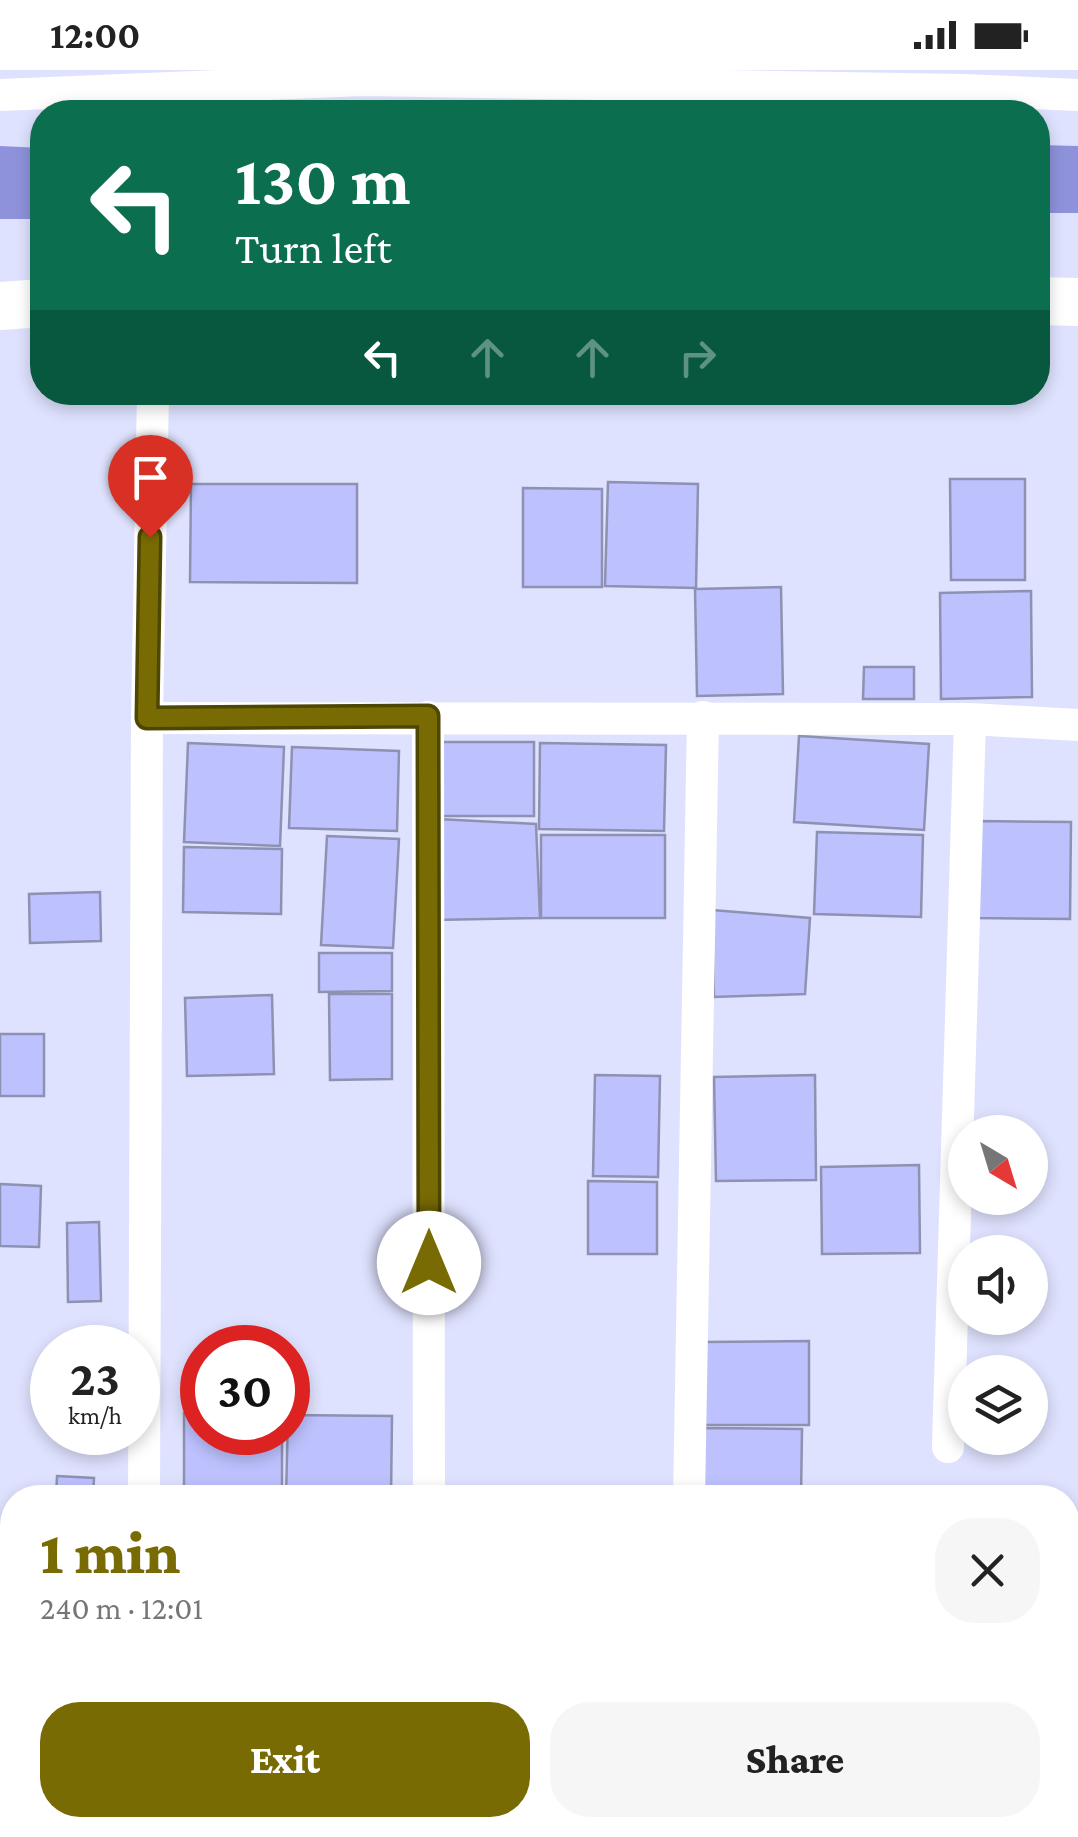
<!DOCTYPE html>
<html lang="en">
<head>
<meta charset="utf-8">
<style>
	body { margin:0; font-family:"Crimson Pro",serif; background:#f6f6f6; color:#222; height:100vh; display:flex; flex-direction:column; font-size:38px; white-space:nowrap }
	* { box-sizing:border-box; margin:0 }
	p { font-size:32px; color:#767676 }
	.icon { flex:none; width:55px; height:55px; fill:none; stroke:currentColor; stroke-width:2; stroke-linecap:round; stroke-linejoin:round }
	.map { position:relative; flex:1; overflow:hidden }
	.details { position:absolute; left:0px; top:1415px; width:1080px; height:352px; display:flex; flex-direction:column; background:#fff; border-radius:40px 40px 0 0; box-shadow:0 5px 15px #0003 }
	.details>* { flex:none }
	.banner { position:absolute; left:30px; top:30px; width:1020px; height:305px; border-radius:40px; box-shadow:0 5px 15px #0003; background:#0b6e4f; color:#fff; overflow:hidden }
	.needle { width:65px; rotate:142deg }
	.buttons { position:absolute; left:948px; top:1045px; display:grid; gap:20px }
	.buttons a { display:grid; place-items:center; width:100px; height:100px; border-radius:50%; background:#fff; box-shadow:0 5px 15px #0003; font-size:50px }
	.speed { position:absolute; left:30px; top:1255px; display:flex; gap:20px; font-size:50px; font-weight:700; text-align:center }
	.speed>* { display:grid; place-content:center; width:130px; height:130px; border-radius:50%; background:#fff; box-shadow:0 5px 15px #0003; line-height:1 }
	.speed small { font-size:25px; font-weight:400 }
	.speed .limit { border:15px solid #d22; background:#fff; color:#111 }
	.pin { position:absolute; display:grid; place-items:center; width:85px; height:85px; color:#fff; margin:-102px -42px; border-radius:50% 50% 50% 0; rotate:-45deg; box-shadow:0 0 10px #0007 }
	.pin .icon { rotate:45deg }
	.me { position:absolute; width:110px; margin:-55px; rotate:0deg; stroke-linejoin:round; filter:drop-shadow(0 0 8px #0008) }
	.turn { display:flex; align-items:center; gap:35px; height:210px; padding:0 40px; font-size:45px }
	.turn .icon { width:130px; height:130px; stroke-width:2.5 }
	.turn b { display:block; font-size:70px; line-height:85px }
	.lanes { display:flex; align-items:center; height:95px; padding:0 40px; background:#0003; justify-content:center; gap:50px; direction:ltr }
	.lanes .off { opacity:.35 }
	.round { display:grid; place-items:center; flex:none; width:105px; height:105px; border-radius:40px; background:#f6f6f6 }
	.summary { display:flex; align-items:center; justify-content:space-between; height:170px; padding:0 40px }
	h1 { font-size:60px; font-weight:800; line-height:75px; color:#786b04 }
	.primary-button { display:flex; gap:20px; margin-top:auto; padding:20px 40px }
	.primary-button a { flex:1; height:115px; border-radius:40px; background:#786b04; color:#fff; font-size:40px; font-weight:800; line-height:115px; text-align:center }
	.primary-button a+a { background:#f6f6f6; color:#222 }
	.status { display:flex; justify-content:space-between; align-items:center; height:70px; padding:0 50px; background:#fff; direction:ltr }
	.status svg { height:28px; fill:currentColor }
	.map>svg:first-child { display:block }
</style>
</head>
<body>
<div class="status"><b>12:00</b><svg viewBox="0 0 49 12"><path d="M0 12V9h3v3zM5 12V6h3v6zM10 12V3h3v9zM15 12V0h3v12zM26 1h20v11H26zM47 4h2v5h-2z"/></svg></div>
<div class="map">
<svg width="1078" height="1767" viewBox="0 0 1078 1767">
	<rect width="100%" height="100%" fill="#dfe2fe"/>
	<g fill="#8e92db">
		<polygon points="1038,75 1078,76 1078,143 1038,143"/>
		<polygon points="0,76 42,78 42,149 0,149"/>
	</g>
	<g fill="#bdc2ff" stroke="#8e91b1" stroke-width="2.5">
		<polygon points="950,409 1025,409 1025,510 951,510"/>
		<polygon points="608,412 698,414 696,518 605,516"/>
		<polygon points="191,414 357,414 357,513 190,512"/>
		<polygon points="523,418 602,419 602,517 523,517"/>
		<polygon points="781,517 783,624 697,626 695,519"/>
		<polygon points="1031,521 1032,627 941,629 940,523"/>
		<polygon points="864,597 914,597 914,629 863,629"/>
		<polygon points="799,666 929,674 924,760 794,752"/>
		<polygon points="438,672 534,672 534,746 437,746"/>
		<polygon points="188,673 284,677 280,776 184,772"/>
		<polygon points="540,673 666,675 664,761 539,759"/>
		<polygon points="292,677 399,681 397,761 289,758"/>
		<polygon points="438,749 536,754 540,848 434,850"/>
		<polygon points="978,751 1071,752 1070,849 976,848"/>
		<polygon points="817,762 923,765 921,847 814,844"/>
		<rect x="541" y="765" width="124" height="83"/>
		<polygon points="327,766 399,769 393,878 321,875"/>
		<polygon points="184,777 282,779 281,844 183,842"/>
		<polygon points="100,822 101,871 30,873 29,824"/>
		<polygon points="712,840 810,848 805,924 714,927"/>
		<polygon points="319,883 392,883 392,921 319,922"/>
		<polygon points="329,924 392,924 392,1009 330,1010"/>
		<polygon points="272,925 274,1004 187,1006 185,928"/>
		<rect x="0" y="964" width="44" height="62"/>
		<polygon points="595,1005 660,1006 658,1107 593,1106"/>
		<polygon points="815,1005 816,1110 716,1111 714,1007"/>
		<polygon points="919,1095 920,1183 822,1184 821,1097"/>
		<polygon points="588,1111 657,1112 657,1184 588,1184"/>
		<polygon points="0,1114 41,1116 39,1177 0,1176"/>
		<polygon points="99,1152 101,1231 68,1232 67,1153"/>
		<polygon points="809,1271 809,1355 703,1355 702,1272"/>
		<polygon points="184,1343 202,1343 202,1362 282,1362 282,1428 184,1428"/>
		<polygon points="288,1345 392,1346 391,1428 286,1428"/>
		<polygon points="703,1358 802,1359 801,1428 702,1428"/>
		<rect x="69" y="1362" width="23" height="9"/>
		<polygon points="57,1406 94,1408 93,1428 56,1428"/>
		<polygon points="12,1585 12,1645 0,1645 0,1586"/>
		<polygon points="12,1718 12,1755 48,1755 48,1760 0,1763 0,1719"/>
		<rect x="341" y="1755" width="54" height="12"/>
		<rect x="448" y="1755" width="108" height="12"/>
		<rect x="704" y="1755" width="103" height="12"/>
	</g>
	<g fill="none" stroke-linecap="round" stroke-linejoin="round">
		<g stroke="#fff" stroke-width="32">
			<polyline points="0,25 363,10 964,20 1078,25"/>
			<polyline points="428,647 429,1428"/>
			<polyline points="147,648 970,649 1078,655"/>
			<polyline points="948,1377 970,649"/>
			<polyline points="144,1428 147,648 153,322"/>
			<polyline points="689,1428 703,647"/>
			<polyline points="429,1755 429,1767"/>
			<polyline points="142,1767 142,1755"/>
			<polyline points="682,1767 683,1755"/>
		</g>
		<g stroke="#fff" stroke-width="48">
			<polyline points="1038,231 1078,232"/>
			<polyline points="0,236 42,233"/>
		</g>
	</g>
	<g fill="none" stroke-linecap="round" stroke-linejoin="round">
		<g stroke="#4e4603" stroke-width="25">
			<polyline id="route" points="150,467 147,648 428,646 429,1193"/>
		</g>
		<use href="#route" stroke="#786b04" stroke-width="18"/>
	</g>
</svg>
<div class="buttons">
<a><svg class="needle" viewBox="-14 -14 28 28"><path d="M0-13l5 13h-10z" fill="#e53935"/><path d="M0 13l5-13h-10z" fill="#767676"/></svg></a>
<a><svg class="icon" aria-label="sound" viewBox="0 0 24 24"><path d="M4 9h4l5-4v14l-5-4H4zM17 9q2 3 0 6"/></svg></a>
<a><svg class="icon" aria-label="layers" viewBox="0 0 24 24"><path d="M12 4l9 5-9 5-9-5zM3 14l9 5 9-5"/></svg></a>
</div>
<div class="speed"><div>23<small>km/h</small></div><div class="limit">30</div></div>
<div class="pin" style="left:150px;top:467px;background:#d93025"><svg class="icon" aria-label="arrive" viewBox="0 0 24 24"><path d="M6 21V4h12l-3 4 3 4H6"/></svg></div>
<svg class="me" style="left:429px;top:1193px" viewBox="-20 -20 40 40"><circle r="19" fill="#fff"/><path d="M0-13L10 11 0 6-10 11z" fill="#786b04"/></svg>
<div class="banner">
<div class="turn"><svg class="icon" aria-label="left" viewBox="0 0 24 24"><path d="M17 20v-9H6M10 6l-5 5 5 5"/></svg><div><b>130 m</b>Turn left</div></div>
<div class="lanes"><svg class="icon" aria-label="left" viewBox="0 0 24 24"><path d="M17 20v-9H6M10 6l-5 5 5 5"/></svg><svg class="icon off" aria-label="ahead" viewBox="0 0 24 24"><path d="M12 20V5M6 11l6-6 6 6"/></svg><svg class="icon off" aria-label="ahead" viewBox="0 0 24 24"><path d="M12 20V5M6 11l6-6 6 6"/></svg><svg class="icon off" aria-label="right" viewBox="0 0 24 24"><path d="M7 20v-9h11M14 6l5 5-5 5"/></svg></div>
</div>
<section class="details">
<div class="summary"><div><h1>1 min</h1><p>240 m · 12:01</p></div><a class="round"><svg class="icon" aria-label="close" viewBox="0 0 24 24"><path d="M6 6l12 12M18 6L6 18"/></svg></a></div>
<div class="primary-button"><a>Exit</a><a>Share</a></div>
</section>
</div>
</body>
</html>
